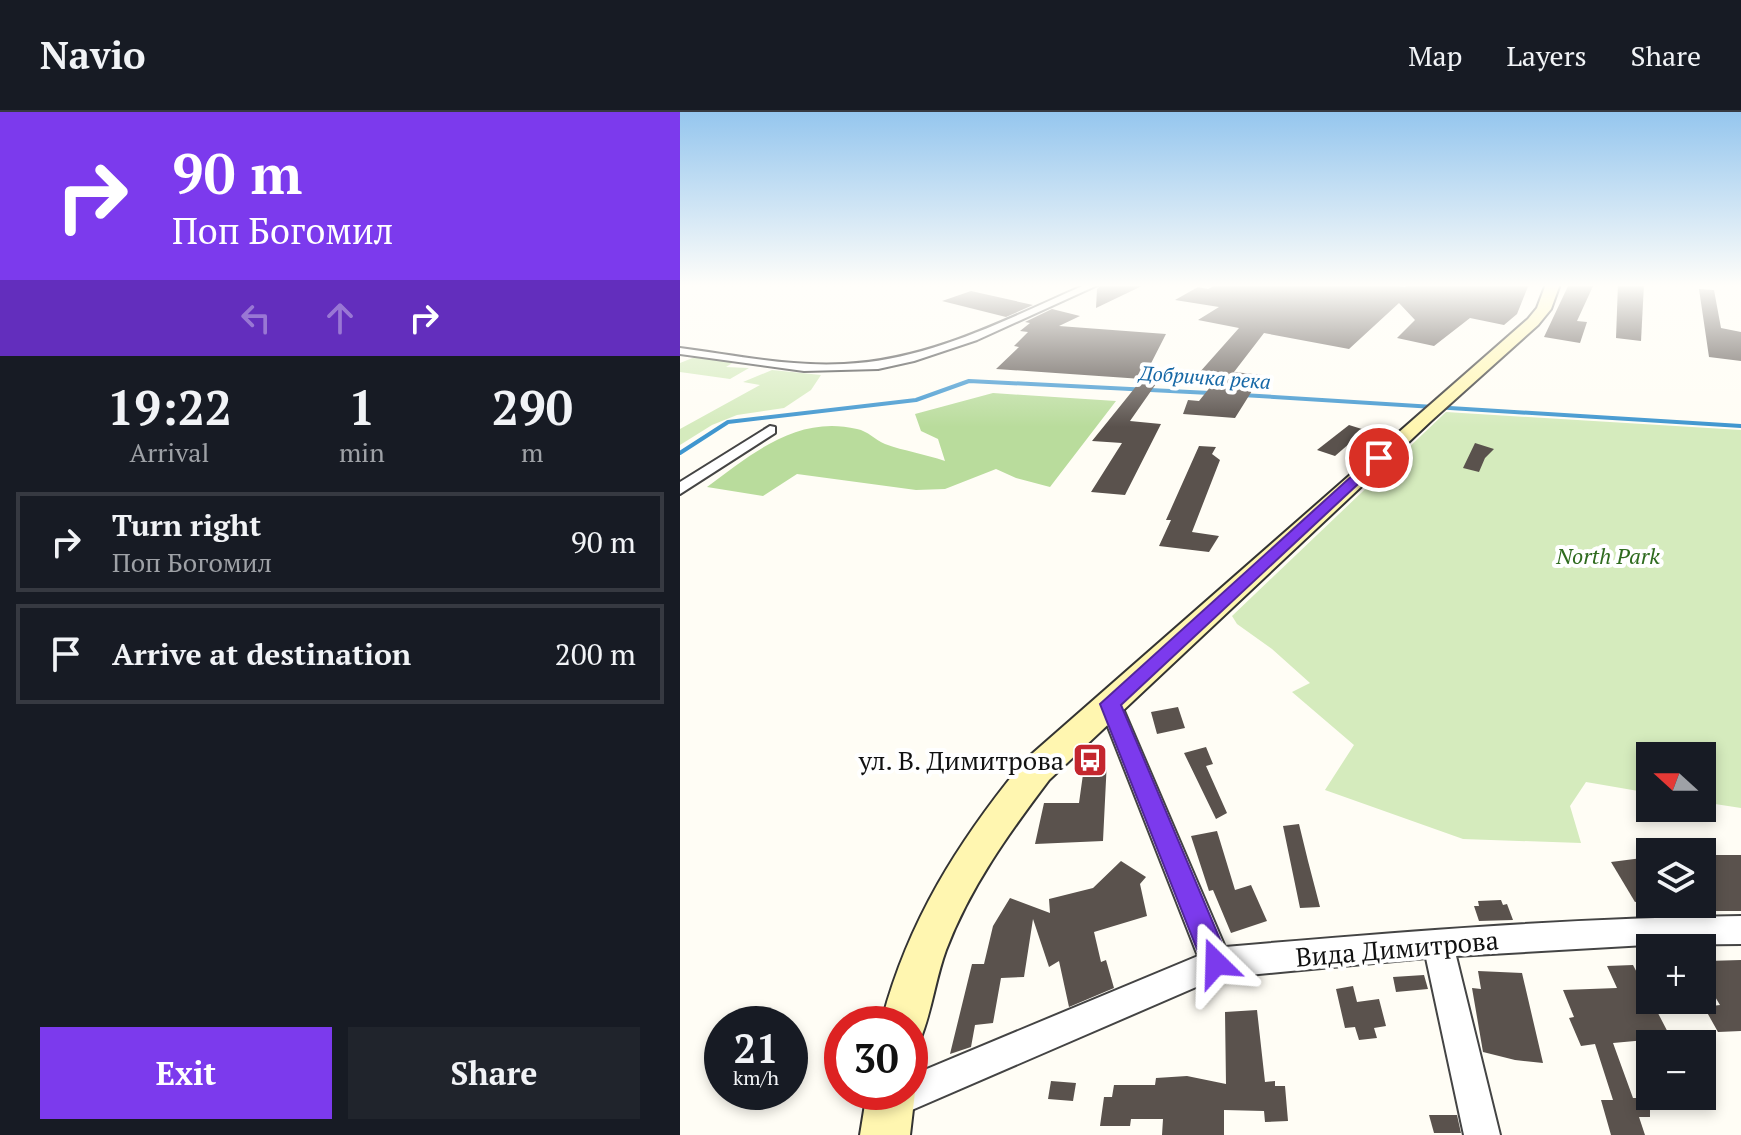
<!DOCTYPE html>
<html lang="en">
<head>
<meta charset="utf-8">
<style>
	body { margin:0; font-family:"PT Serif",serif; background:#20242c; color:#f1f3f6; height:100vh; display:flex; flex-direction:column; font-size:30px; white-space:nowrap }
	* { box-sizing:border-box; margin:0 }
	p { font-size:26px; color:#9ea1a6 }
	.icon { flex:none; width:44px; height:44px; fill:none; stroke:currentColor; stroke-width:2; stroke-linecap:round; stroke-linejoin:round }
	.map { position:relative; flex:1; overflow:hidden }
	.side { display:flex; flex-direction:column; background:#171b24; width:680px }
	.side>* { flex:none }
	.hud { background:#7c3aed; color:#fff; overflow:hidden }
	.needle { width:52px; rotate:291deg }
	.fabs { position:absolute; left:956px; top:630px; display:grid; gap:16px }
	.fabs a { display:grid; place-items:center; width:80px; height:80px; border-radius:0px; background:#171b24; box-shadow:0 4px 12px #0003; font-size:40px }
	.speed { position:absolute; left:24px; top:894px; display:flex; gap:16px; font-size:40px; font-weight:700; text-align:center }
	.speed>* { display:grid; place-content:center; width:104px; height:104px; border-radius:50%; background:#171b24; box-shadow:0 4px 12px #0003; line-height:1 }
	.speed small { font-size:20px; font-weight:400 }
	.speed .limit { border:12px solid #d22; background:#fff; color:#111 }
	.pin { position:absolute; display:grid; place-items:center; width:68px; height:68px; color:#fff; margin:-34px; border:4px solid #fff; border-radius:50%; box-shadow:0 2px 8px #0007 }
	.me { position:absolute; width:88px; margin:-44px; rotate:338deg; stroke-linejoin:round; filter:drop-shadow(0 0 6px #0008) }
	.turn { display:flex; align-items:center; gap:28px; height:168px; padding:0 40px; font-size:36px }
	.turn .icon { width:104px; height:104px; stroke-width:2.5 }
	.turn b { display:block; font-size:56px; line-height:68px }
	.lanes { display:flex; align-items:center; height:76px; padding:0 40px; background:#0003; justify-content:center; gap:40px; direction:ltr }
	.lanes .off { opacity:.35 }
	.eta { display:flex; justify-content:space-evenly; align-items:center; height:136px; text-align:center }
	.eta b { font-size:48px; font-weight:700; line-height:56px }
	.primary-button { display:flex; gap:16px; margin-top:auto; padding:16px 40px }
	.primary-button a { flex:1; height:92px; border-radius:0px; background:#7c3aed; color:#fff; font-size:32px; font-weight:700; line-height:92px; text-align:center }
	.primary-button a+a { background:#20242c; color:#f1f3f6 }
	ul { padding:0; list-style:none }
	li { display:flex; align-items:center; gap:24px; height:100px; margin:0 16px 12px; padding:0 24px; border:4px solid #363941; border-radius:0px }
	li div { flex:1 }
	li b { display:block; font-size:30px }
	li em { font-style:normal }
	header { display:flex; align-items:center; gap:48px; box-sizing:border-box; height:112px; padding:0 40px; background:#171b24; border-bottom:2px solid #363941 }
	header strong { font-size:38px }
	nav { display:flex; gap:44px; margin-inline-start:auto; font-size:28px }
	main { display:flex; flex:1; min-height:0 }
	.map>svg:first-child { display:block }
</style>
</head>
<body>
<header>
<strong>Navio</strong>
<nav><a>Map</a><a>Layers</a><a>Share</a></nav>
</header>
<main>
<section class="side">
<div class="hud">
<div class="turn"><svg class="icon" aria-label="right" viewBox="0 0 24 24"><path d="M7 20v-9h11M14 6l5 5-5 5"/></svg><div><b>90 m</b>Поп Богомил</div></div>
<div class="lanes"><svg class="icon off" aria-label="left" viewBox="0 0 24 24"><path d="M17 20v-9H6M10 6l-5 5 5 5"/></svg><svg class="icon off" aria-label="ahead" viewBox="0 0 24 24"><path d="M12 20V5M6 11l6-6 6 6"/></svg><svg class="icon" aria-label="right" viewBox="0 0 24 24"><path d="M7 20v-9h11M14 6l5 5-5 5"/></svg></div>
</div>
<div class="eta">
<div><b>19:22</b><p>Arrival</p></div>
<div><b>1</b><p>min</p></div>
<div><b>290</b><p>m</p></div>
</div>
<ul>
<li><svg class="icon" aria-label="right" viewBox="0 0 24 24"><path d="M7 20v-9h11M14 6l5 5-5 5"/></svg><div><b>Turn right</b><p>Поп Богомил</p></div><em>90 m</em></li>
<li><svg class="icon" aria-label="arrive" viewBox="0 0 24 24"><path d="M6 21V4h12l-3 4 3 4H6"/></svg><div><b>Arrive at destination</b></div><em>200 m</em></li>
</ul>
<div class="primary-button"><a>Exit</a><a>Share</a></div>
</section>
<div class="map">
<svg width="1061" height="1023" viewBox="0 0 1061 1023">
	<rect width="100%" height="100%" fill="#fffdf5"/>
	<g fill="#d5ebbd">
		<polygon points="15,245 54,250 46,255 69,256 50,267 0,260 0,251"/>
		<polygon points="92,258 141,263 131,278 104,296 57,303 32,313 0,333 0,317 80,273 63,270"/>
		<polygon points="766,300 1061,318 1061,696 1022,690 1022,644 970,644 970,681 906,670 890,694 901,731 783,727 645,678 674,633 612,580 630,571 592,537 557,512 552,504"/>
	</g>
	<path fill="#b9dc9c" d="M313 281 436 289 370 375 336 366 316 357 265 377 236 378 117 362 83 384 27 375C73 341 117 303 177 317 188 319 195 328 205 332 224 339 245 342 265 349L258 327 241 319 235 302Z"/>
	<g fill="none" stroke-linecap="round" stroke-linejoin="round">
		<g stroke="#3f96cf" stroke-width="4">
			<polyline points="562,283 1061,314"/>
			<polyline points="0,341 48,310 236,288 289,269 530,281"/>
		</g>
	</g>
	<g fill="#5a524d">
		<polygon points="423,172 466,172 416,196 417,177"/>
		<polygon points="538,172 700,172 725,175 728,172 849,172 837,202 824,213 790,206 754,234 717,226 735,208 719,191 669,237 584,221 554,260 582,263 555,306 503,302 508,288 519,289 539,264 519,261 559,216 518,208 539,195 495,188 518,175 528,177"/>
		<polygon points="889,172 914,172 897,209 907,210 900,231 864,225"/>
		<polygon points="938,172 964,172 961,229 936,226"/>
		<polygon points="1019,177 1034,178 1041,216 1061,220 1061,249 1029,245"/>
		<polygon points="291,179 353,193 326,205 262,189"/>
		<polygon points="372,197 400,204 379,214 486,222 463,267 469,258 485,259 450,309 481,312 445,383 411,380 442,331 412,329 462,267 316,257 339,235 334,234 348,220 340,219 350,211 345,210"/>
		<polygon points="669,313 685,318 655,344 637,338"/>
		<polygon points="795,331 814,337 805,346 799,360 783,356"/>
		<polygon points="519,334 536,335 532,342 540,348 512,420 539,424 529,440 479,434 491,408 486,408"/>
		<polygon points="498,595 505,616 477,622 471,600"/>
		<polygon points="526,635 533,652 526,654 547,701 536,707 504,641"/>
		<polygon points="405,648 427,648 423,729 355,732 364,691 399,691"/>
		<polygon points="619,712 628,749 640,795 620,796 603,714"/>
		<polygon points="537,719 555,778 571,773 587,809 551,821 533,778 529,779 511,724"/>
		<polygon points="1022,743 1061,743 1061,799 1028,799 1022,789 1022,761 1031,760"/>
		<polygon points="970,745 970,788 955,790 931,750"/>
		<polygon points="441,749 466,765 460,772 467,804 414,820 421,850 426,848 434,876 389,895 379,849 369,855 353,807 344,865 321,866 313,911 295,913 291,935 270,942 292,852 304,852 313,814 330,786 370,801 369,787 413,776"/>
		<polygon points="821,788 823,793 827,792 833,808 799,809 794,794 799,794 798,789"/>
		<polygon points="1061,848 1061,919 1038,920 1024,895 1040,893 1022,863 1035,863 1027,849"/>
		<polygon points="953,853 994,932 968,932 966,928 933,931 953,986 970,986 970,1005 959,1005 965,1023 931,1023 921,988 933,988 915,932 901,934 889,906 894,905 883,878 937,876 927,854"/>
		<polygon points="798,859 842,861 863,951 835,948 803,940 792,876 801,877"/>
		<polygon points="744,863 748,877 716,880 713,865"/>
		<polygon points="673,874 677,890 699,887 706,914 694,916 697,926 679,928 675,915 665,916 656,877"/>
		<polygon points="577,898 585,970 595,969 595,974 605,974 608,1009 585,1010 584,999 544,998 544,1023 482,1023 483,1007 451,1007 450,1014 420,1014 424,985 432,985 434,973 475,973 476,966 507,964 546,972 545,900"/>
		<polygon points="371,969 396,971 393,989 368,987"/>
		<polygon points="749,1003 777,1003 781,1021 754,1021"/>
	</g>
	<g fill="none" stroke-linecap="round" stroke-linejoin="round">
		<g stroke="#444" stroke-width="4">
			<g id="street">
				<path d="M407 172H420L297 228 234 249 198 257 124 259 0 242V236C54 243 109 255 164 252 251 248 329 206 407 172Z"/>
				<polygon points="90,314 95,315 95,321 0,382 0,370"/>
				<path d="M430 584 438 586 441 592 545 835C717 820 888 806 1061 804V832L966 833 776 844 820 1023H784L746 846 537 866 211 1007 199 1002 194 990 198 980H230V964L518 844 419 592 422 586Z"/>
			</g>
		</g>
		<g stroke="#333" stroke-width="4">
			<g id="secondary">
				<path d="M866 172H880L871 197 858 213 751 309 369 668C329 721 290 775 266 838 255 868 252 899 240 928L230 932V912H201C227 810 279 728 345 648L848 207 857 196Z"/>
				<polygon points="230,967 235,980 230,1023 180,1023 187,980 230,980"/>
			</g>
		</g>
		<use href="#street" fill="#fff" fill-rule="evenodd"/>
		<use href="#secondary" fill="#fff6b0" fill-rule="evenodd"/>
	</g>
	<linearGradient id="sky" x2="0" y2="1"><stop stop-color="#95c6ee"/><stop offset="0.55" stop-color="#fffefa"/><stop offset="1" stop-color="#fffefa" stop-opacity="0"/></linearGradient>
	<rect width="1061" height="315" fill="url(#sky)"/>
	<polygon fill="#7c3aed" stroke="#51269a" stroke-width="2" points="695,343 706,346 441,593 550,851 546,860 536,864 526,860 420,592"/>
	<defs>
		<g id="bus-square" transform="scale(1.8)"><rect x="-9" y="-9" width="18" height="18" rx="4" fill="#c4262e" stroke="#fff"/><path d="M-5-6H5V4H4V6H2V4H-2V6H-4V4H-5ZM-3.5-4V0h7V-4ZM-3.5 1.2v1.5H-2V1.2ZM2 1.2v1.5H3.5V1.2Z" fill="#fff"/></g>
	</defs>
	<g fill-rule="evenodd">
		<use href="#bus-square" x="410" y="648"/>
	</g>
	<g text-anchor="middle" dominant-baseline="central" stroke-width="8" stroke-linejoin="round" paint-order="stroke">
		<g font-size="20" font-style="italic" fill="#1768a6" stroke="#fff">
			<text transform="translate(525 265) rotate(4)">Добричка река</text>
		</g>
		<g font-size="22" font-style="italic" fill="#2f6b1f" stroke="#fff">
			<text x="928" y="443">North Park</text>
		</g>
		<g font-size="26" fill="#111" stroke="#fff" text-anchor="end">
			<text x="384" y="648">ул. В. Димитрова</text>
		</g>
		<g font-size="26" fill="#111" stroke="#fff">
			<text transform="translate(717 836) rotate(-5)">Вида Димитрова</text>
		</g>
	</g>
</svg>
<div class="fabs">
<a><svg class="needle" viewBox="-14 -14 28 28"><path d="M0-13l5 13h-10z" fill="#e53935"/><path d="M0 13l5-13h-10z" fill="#9ea1a6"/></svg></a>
<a><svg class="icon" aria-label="layers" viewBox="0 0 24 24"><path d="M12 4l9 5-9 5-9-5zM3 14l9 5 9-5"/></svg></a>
<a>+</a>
<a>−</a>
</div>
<div class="speed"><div>21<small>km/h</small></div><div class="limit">30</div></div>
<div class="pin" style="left:699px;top:346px;background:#d93025"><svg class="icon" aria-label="arrive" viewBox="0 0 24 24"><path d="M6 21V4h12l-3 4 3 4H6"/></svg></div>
<svg class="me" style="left:536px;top:851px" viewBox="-20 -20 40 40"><path d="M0-17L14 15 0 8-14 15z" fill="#7c3aed" stroke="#fff" stroke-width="4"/></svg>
</div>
</main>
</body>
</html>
